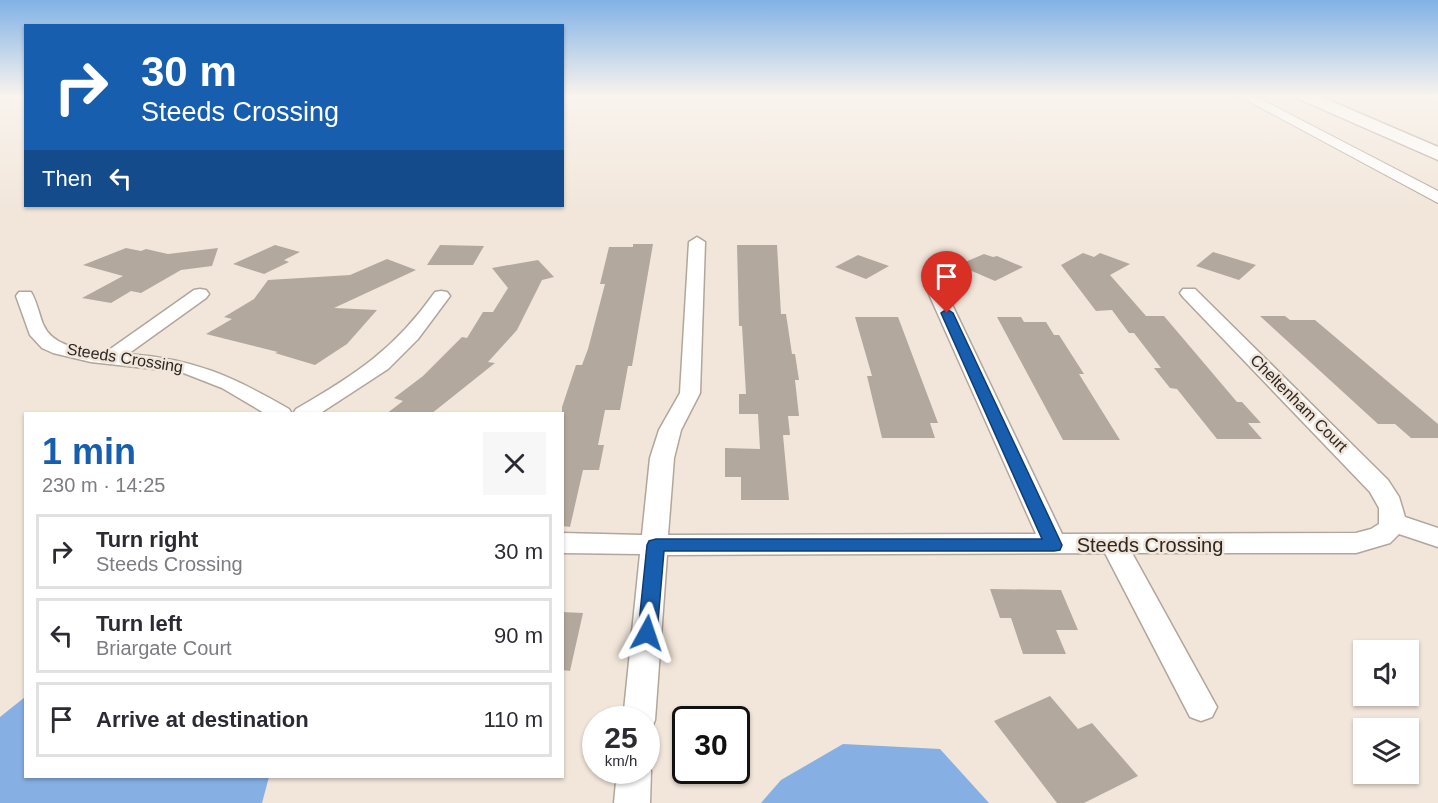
<!DOCTYPE html>
<html lang="en">
<head>
<meta charset="utf-8">
<style>
	body { margin:0; font-family:Arial,sans-serif; background:#f7f7f7; color:#2b2b33; height:100vh; display:flex; flex-direction:column; font-size:22px; white-space:nowrap }
	* { box-sizing:border-box; margin:0 }
	p { font-size:20px; color:#7c7c81 }
	.icon { flex:none; width:33px; height:33px; fill:none; stroke:currentColor; stroke-width:2; stroke-linecap:round; stroke-linejoin:round }
	.map { position:relative; flex:1; overflow:hidden }
	.details { position:absolute; left:24px; top:412px; width:540px; height:366px; display:flex; flex-direction:column; background:#fff; border-radius:0px; box-shadow:0 2px 4px #0004 }
	.details>* { flex:none }
	.top-card { position:absolute; left:24px; top:24px; width:540px; height:183px; border-radius:0px; box-shadow:0 2px 4px #0004; background:#185eae; color:#fff; overflow:hidden }
	.tools { position:absolute; left:1353px; top:640px; display:grid; gap:12px }
	.tools a { display:grid; place-items:center; width:66px; height:66px; border-radius:0px; background:#fff; box-shadow:0 2px 4px #0004; font-size:30px }
	.speed { position:absolute; left:582px; top:706px; display:flex; gap:12px; font-size:30px; font-weight:700; text-align:center }
	.speed>* { display:grid; place-content:center; width:78px; height:78px; border-radius:50%; background:#fff; box-shadow:0 2px 4px #0004; line-height:1 }
	.speed small { font-size:15px; font-weight:400 }
	.speed .limit { border:3px solid #111; border-radius:9px; background:#fff; color:#111 }
	.pin { position:absolute; display:grid; place-items:center; width:51px; height:51px; color:#fff; margin:-62px -26px; border-radius:50% 50% 50% 0; rotate:-45deg; box-shadow:0 0 6px #0007 }
	.pin .icon { rotate:45deg }
	.me { position:absolute; width:66px; margin:-33px; rotate:5deg; stroke-linejoin:round; filter:drop-shadow(0 0 4px #0008) }
	.turn { display:flex; align-items:center; gap:21px; height:126px; padding:0 18px; font-size:27px }
	.turn .icon { width:78px; height:78px; stroke-width:2.5 }
	.turn b { display:block; font-size:42px; line-height:51px }
	.then { display:flex; align-items:center; height:57px; padding:0 18px; background:#0003; gap:12px; font-size:22px }
	.round { display:grid; place-items:center; flex:none; width:63px; height:63px; border-radius:0px; background:#f7f7f7 }
	.headline { display:flex; align-items:center; justify-content:space-between; height:102px; padding:0 18px }
	h1 { font-size:36px; font-weight:600; line-height:45px; color:#185eae }
	ul { padding:0; list-style:none }
	li { display:flex; align-items:center; gap:18px; height:75px; margin:0 12px 9px; padding:0 6px; border:3px solid #e1e1e2; border-radius:0px }
	li div { flex:1 }
	li b { display:block; font-size:22px }
	li em { font-style:normal }
	.map>svg:first-child { display:block }
</style>
</head>
<body>
<div class="map">
<svg width="1438" height="803" viewBox="0 0 1438 803">
	<rect width="100%" height="100%" fill="#f2e6da"/>
	<g fill="#86afe4">
		<polygon points="25,697 26,777 269,777 262,803 0,803 0,717"/>
		<polygon points="843,744 940,749 989,803 761,803 781,780"/>
	</g>
	<g fill="#b3a89d">
		<polygon points="633,244 653,244 632,366 628,366 620,410 605,410 598,445 604,445 599,470 583,470 570,527 562,526 562,407 576,365 582,365 588,349 605,284 600,284 609,247 633,247"/>
		<polygon points="275,245 300,252 284,260 289,262 264,274 233,264"/>
		<polygon points="440,245 484,246 473,265 427,265"/>
		<polygon points="737,245 777,245 781,314 786,314 792,354 795,354 799,380 795,380 799,416 788,416 790,435 783,435 789,500 741,500 741,477 725,477 725,448 760,449 758,414 739,414 739,394 746,394 742,326 739,326"/>
		<polygon points="126,248 141,251 146,249 168,254 218,248 212,266 181,270 141,293 131,291 111,303 82,298 123,276 83,265"/>
		<polygon points="1213,252 1256,265 1239,280 1196,266"/>
		<polygon points="1083,253 1094,257 1100,253 1130,264 1110,275 1146,316 1164,316 1237,402 1242,402 1261,423 1248,423 1262,439 1217,439 1177,389 1170,388 1154,368 1161,368 1134,333 1129,333 1112,310 1096,311 1061,265"/>
		<polygon points="984,254 993,257 997,256 1023,267 995,281 958,265"/>
		<polygon points="858,255 889,266 866,279 835,267"/>
		<polygon points="387,259 416,270 334,308 377,310 347,344 315,365 275,353 278,352 206,334 232,319 224,317 254,299 268,280 350,275"/>
		<polygon points="538,260 554,277 542,280 517,330 488,362 495,363 431,414 386,414 403,401 394,398 423,376 462,337 467,338 483,312 493,312 508,288 492,268"/>
		<polygon points="1260,316 1285,316 1290,320 1315,320 1438,424 1438,438 1411,438 1395,424 1378,424"/>
		<polygon points="855,317 898,317 938,423 930,423 935,438 882,438 867,376 872,376"/>
		<polygon points="997,317 1021,317 1024,322 1046,322 1054,335 1059,335 1084,374 1079,374 1120,440 1063,440"/>
		<polygon points="990,589 1061,590 1078,630 1056,630 1066,654 1023,654 1011,618 1000,618"/>
		<polygon points="562,612 583,613 570,671 562,670"/>
		<polygon points="1050,696 1078,729 1092,723 1138,776 1084,803 1057,803 994,721"/>
	</g>
	<g fill="none" stroke-linecap="round" stroke-linejoin="round">
		<g stroke="#b1a69b" stroke-width="3">
			<g id="minor">
				<polygon points="697,237 705,242 700,393 681,430 674,458 668,535 1036,534 928,292 931,288 943,288 946,292 1062,534 1356,533 1371,529 1379,524 1379,508 1370,492 1183,297 1180,293 1183,289 1195,289 1388,480 1399,497 1405,517 1438,528 1438,547 1399,534 1390,543 1356,553 1132,553 1217,707 1212,717 1201,721 1190,717 1105,553 667,555 655,720 651,730 646,732 646,720 623,720 640,554 562,553 562,533 642,535 650,458 659,430 680,393 689,242"/>
				<path d="M200 289 206 290 209 294 206 298 128 354C194 359 232 376 289 409L292 414H266L222 388 181 372 91 362 53 353 42 348 30 335 16 296 19 292H31C37 302 39 314 43 324 53 348 83 349 106 352L194 290Z"/>
				<path d="M441 291 447 292 450 296 418 339 388 369 319 414H293L296 409C355 375 395 349 435 292Z"/>
				<polygon points="646,760 651,771 650,803 614,803 617,771 646,771"/>
			</g>
		</g>
		<g stroke="#b1a69b" stroke-width="2">
			<polygon id="tertiary" points="1239,96 1255,96 1438,191 1438,203"/>
		</g>
		<g stroke="#b1a69b" stroke-width="3">
			<polygon id="motorway" points="1297,96 1319,96 1438,147 1438,160 1299,99"/>
		</g>
		<use href="#minor" fill="#fff" fill-rule="evenodd"/>
		<use href="#tertiary" fill="#fff" fill-rule="evenodd"/>
		<use href="#motorway" fill="#fff" fill-rule="evenodd"/>
	</g>
	<linearGradient id="sky" x2="0" y2="1"><stop stop-color="#81b2e6"/><stop offset="0.46" stop-color="#f9f4ee"/><stop offset="1" stop-color="#f9f4ee" stop-opacity="0"/></linearGradient>
	<rect width="1438" height="209" fill="url(#sky)"/>
	<polygon fill="#185eae" stroke="#103d71" stroke-width="1.5" points="947,309 953,313 1062,545 1060,550 1054,551 664,551 657,633 654,638 647,640 641,638 638,633 647,545 649,541 656,539 1042,539 941,313"/>
	<g text-anchor="middle" dominant-baseline="central" stroke-width="5" stroke-linejoin="round" paint-order="stroke">
		<g font-size="16" fill="#2b2723" stroke="#f2e6da">
			<text transform="translate(125 358) rotate(9)">Steeds Crossing</text>
			<text transform="translate(1299 403) rotate(45)">Cheltenham Court</text>
		</g>
		<g font-size="20" fill="#2b2723" stroke="#f2e6da">
			<text x="1150" y="545">Steeds Crossing</text>
		</g>
	</g>
</svg>
<div class="tools">
<a><svg class="icon" aria-label="sound" viewBox="0 0 24 24"><path d="M4 9h4l5-4v14l-5-4H4zM17 9q2 3 0 6"/></svg></a>
<a><svg class="icon" aria-label="layers" viewBox="0 0 24 24"><path d="M12 4l9 5-9 5-9-5zM3 14l9 5 9-5"/></svg></a>
</div>
<div class="speed"><div>25<small>km/h</small></div><div class="limit">30</div></div>
<div class="pin" style="left:947px;top:313px;background:#d93025"><svg class="icon" aria-label="arrive" viewBox="0 0 24 24"><path d="M6 21V4h12l-3 4 3 4H6"/></svg></div>
<svg class="me" style="left:647px;top:633px" viewBox="-20 -20 40 40"><path d="M0-17L14 15 0 8-14 15z" fill="#185eae" stroke="#fff" stroke-width="4"/></svg>
<div class="top-card">
<div class="turn"><svg class="icon" aria-label="right" viewBox="0 0 24 24"><path d="M7 20v-9h11M14 6l5 5-5 5"/></svg><div><b>30 m</b>Steeds Crossing</div></div>
<div class="then">Then<svg class="icon" aria-label="left" viewBox="0 0 24 24"><path d="M17 20v-9H6M10 6l-5 5 5 5"/></svg></div>
</div>
<section class="details">
<div class="headline"><div><h1>1 min</h1><p>230 m · 14:25</p></div><a class="round"><svg class="icon" aria-label="close" viewBox="0 0 24 24"><path d="M6 6l12 12M18 6L6 18"/></svg></a></div>
<ul>
<li><svg class="icon" aria-label="right" viewBox="0 0 24 24"><path d="M7 20v-9h11M14 6l5 5-5 5"/></svg><div><b>Turn right</b><p>Steeds Crossing</p></div><em>30 m</em></li>
<li><svg class="icon" aria-label="left" viewBox="0 0 24 24"><path d="M17 20v-9H6M10 6l-5 5 5 5"/></svg><div><b>Turn left</b><p>Briargate Court</p></div><em>90 m</em></li>
<li><svg class="icon" aria-label="arrive" viewBox="0 0 24 24"><path d="M6 21V4h12l-3 4 3 4H6"/></svg><div><b>Arrive at destination</b></div><em>110 m</em></li>
</ul>
</section>
</div>
</body>
</html>
